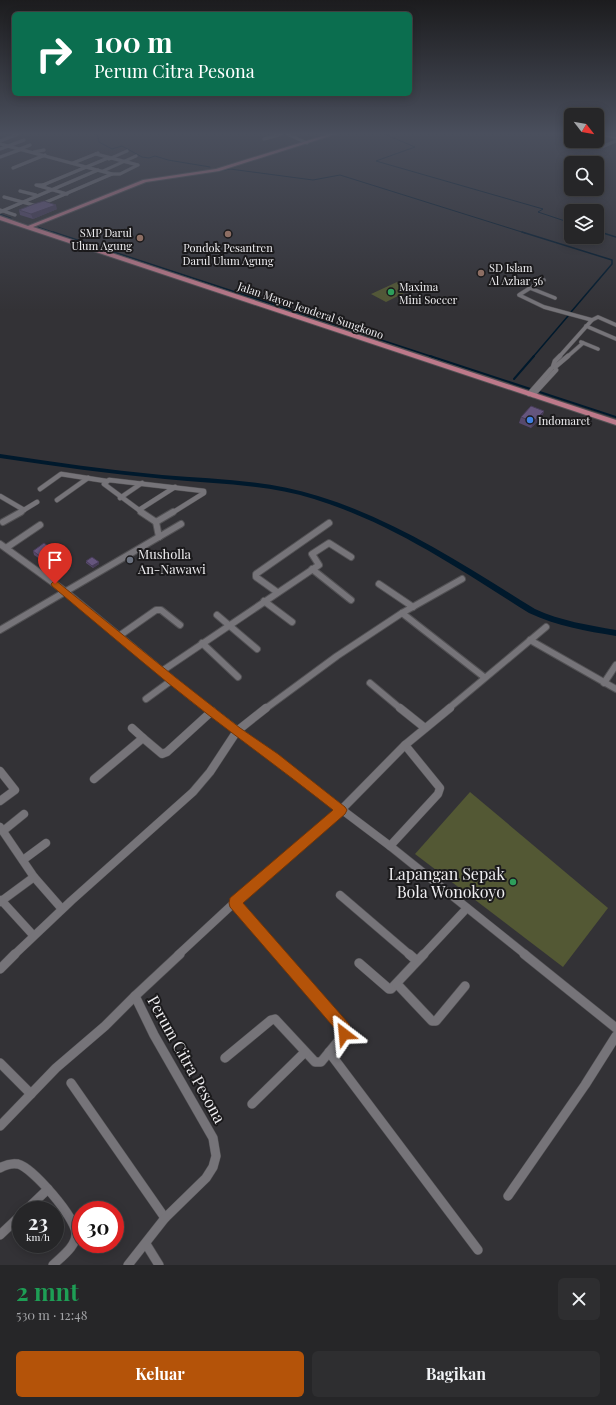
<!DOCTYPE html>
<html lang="id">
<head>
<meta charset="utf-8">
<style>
	body { margin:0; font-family:"Playfair Display",serif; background:#2e2e30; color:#f1f3f6; height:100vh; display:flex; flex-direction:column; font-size:15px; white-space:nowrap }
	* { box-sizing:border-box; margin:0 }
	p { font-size:13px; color:#a4a5a8 }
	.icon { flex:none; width:22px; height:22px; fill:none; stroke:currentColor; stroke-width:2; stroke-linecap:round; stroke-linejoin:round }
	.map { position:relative; height:1265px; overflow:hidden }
	.panel { display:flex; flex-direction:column; background:#262628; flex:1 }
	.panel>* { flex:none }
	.banner { position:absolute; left:12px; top:12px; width:400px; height:84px; border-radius:6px; box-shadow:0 2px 10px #0003,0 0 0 1px #424345; background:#0b6e4f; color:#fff; overflow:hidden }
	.needle { width:26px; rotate:121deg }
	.tools { position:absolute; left:564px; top:108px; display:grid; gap:8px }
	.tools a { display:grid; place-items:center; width:40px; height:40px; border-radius:6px; background:#262628; box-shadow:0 2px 10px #0003,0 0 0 1px #424345; font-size:20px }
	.speed { position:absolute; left:12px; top:1201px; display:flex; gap:8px; font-size:20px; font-weight:700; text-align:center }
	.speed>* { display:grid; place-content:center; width:52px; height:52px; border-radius:50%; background:#262628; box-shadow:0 2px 10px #0003,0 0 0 1px #424345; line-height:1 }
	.speed small { font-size:10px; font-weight:400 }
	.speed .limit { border:6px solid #d22; background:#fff; color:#111 }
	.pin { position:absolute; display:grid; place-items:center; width:34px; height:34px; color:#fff; margin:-41px -17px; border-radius:50% 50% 50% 0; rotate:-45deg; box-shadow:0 0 4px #0007 }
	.pin .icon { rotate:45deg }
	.me { position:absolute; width:44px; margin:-22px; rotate:331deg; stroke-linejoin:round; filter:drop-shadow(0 0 3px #0008) }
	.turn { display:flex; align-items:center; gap:14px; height:84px; padding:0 16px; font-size:18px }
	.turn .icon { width:52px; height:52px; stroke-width:2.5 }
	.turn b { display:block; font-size:28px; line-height:34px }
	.round { display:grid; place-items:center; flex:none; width:42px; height:42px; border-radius:6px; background:#2e2e30 }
	.summary { display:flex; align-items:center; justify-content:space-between; height:68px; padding:0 16px }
	h1 { font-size:24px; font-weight:700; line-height:30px; color:#1e9e55 }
	.action { display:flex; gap:8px; margin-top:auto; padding:8px 16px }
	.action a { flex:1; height:46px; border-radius:6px; background:#b45309; color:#fff; font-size:16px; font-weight:700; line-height:46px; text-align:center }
	.action a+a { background:#2e2e30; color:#f1f3f6 }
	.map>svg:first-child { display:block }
</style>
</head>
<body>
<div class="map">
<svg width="616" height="1265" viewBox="0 0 616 1265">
	<rect width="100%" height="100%" fill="#333236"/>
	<g fill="#535834">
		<polygon points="397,282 412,289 386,302 371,294"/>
		<polygon points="470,792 608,908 563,967 415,854"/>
	</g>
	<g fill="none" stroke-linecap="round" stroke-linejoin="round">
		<g stroke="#00192c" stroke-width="1">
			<polyline points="97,134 99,142 112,149 122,146 142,157 149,158 155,156 168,160 210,167"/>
			<polyline points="384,134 415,147 376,161 543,209 538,212 571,223"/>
			<polyline points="215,172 230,169 313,180 340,175 525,233"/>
			<polyline points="0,214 11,218"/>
			<polyline points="38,227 56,233"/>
			<polyline points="597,231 603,233"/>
		</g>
		<g stroke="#00192c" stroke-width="1.5">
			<polyline points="53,232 433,357"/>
			<polyline points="522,232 612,260 612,264 571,312"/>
			<polyline points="600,232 616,237"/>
			<polyline points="533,357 568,316"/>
		</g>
		<g stroke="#00192c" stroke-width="2">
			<polyline points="430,356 616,417"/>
			<polyline points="514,379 534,356"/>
		</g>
		<path fill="#00192c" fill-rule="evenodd" d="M0 454C54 462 108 470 162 475 214 479 268 480 318 496 397 520 465 566 535 609 561 621 588 625 616 630V636C586 631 557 626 529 613 461 570 392 523 314 499 266 484 214 484 165 479 110 474 55 466 0 458Z"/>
		<g stroke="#525154" stroke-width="3.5">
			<g id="street-far5">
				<polyline points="287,134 307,143"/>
				<polyline points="597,137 603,135"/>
				<polyline points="264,139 282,134"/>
				<polyline points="0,141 18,134"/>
				<polyline points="0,144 112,174 120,174 138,165 96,154"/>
				<polyline points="593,144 604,146 616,141"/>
				<polyline points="0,149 24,140"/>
				<polyline points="20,149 30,145"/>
				<polyline points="34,152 44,150"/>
				<polyline points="0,157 22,149"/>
				<polyline points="109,159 127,151"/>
				<polyline points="73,163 98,153"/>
				<polyline points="13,168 45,155"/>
				<polyline points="103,171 136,156"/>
				<polyline points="43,185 108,158"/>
				<polyline points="45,185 36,185 67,194"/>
				<polyline points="20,191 36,195"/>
				<polyline points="4,197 37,206 112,174"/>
				<polyline points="0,210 15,215"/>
				<polyline points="0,212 98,170"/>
			</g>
		</g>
		<g stroke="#525154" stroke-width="4.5">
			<g id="street-far4">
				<polyline points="530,288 544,280"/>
				<polyline points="555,298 530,288 519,295 544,307 592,320"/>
				<polyline points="586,326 616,339"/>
				<polyline points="581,342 598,349"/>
				<polyline points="559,357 592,320 598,317 616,325"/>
				<polyline points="567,357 583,343"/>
			</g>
		</g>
		<g stroke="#525154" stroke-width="5.5">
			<g id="street-far3">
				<polyline points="553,367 555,361 560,356"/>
				<polyline points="555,367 568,356"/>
				<polyline points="529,394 551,369"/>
				<polyline points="533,395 556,370"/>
				<polyline points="40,489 61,474 106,481"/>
				<polyline points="0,496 24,510"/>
				<polyline points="120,498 142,483"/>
				<polyline points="57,500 88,478"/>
				<polyline points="139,510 175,487"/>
				<polyline points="19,513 37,502"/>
				<polyline points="143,513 104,484 109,480 204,491 204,493 172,513"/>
			</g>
		</g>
		<g stroke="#525154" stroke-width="8">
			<g id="street-far2">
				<polyline points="141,512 156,522 173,512"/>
				<polyline points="3,522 21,512"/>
				<polyline points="156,522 159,537"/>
				<polyline points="0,544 66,592 208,709"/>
				<polyline points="6,548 40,525"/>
				<polyline points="312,569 351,600"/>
				<polyline points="379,584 413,607"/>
				<polyline points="277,592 256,577 256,574 329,523"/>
				<polyline points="264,601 292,622"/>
				<polyline points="402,613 484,677"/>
				<polyline points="217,615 257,649"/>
				<polyline points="0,630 181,524"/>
				<polyline points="119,636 156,610 161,610 180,625"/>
				<polyline points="530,640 616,689"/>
				<polyline points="202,643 238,677"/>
				<polyline points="162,671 319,565 312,554 329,543 351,557"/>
				<polyline points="370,683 401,709"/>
				<polyline points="604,683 616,665"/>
				<polyline points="146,699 172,680"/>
				<polyline points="265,709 337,656 402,613 462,579"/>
				<polyline points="448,709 546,627"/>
			</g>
		</g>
		<g stroke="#525154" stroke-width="9">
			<g id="street-far1">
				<polyline points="207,708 390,846 526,955"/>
				<polyline points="400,708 425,728"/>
				<polyline points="132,728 143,738"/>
				<polyline points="0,771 15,790 0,801"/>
				<polyline points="94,779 143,738 162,754 167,752 212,711"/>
				<polyline points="0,827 34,877 62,909"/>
				<polyline points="3,831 24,814"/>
				<polyline points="390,846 438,794 440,788 405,745"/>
				<polyline points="23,860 46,843"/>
				<polyline points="340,895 410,955"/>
				<polyline points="1,900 33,935"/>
				<polyline points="0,902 34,877"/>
				<polyline points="234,903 280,955"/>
				<polyline points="14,955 71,901 193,792 210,772 237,731 266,708"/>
				<polyline points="178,955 234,903 341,810 405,745 450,708"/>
				<polyline points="423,955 467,908"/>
			</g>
		</g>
		<g stroke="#525154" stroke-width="10">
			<g id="street">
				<polyline points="409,954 417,961"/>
				<polyline points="524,954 616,1028"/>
				<polyline points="359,963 389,989 391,989 424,954"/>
				<polyline points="0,969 15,954"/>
				<polyline points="397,984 432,1021 436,1021 465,986"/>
				<polyline points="329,1052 478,1250"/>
				<polyline points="225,1058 271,1020 275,1019 315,1062 321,1062 344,1034 344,1028 279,954"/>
				<polyline points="0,1063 31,1094"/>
				<polyline points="71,1083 165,1218"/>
				<polyline points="252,1104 305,1052"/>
				<polyline points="0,1126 56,1068 105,1026 135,996"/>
				<path d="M0 1168C5 1165 12 1163 18 1164 33 1168 75 1217 76 1233 77 1246 61 1257 53 1265"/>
				<polyline points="508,1196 585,1085 616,1036"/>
				<polyline points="26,1210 48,1189"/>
				<polyline points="0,1235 21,1215"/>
				<polyline points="146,1244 159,1265"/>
				<polyline points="128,1265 165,1218 206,1178 213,1167 216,1156 213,1138 154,1035 135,996 180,954"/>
			</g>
		</g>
		<g stroke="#525154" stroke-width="1">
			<polygon id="secondary" points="598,134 616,137 616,139 599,135"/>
		</g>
		<g stroke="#525154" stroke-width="2">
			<polygon id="primary" points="329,134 336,134 219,171 146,182 33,227 616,420 616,425 0,220 0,216 28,226 143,180 216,169"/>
		</g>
		<use href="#street-far5" stroke="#767479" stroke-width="3"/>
		<use href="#street-far4" stroke="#767479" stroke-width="3.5"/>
		<use href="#street-far3" stroke="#767479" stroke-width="4.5"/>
		<use href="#street-far2" stroke="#767479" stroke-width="6"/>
		<use href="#street-far1" stroke="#767479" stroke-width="8"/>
		<use href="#street" stroke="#767479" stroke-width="9"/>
		<use href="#secondary" fill="#997781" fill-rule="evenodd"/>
		<use href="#primary" fill="#bd798a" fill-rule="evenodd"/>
	</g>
	<g fill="#57496c">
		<polygon points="57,209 33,219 20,215 19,210"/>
		<polygon points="544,411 542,417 531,428 519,423 521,417"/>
		<polygon points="33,551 56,552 58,556 46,563 34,555"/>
		<polygon points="86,561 99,562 99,564 93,568 86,563"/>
	</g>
	<g fill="#473c58">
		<polygon points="56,205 57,209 33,219 31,214"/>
		<polygon points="544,411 542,417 531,428 533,422"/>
		<polygon points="56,552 58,556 46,563 45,560"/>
		<polygon points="99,562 99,564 93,568 92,566"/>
	</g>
	<g fill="#65557d" stroke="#473c58">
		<polygon points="44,201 56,205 31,214 19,210 34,204"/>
		<polygon points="531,406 544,411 533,422 521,417"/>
		<polygon points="44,543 56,552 45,560 33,551"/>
		<polygon points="92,557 99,562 92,566 86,561"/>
	</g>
	<linearGradient id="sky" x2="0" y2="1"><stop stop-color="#1c1c1e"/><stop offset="0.43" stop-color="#4a4f5d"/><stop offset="1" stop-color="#4a4f5d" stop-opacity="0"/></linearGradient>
	<rect width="616" height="311" fill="url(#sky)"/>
	<path fill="#b45309" stroke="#753606" d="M55 580 175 677 240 728 278 754 345 807 347 810 345 814 243 903 349 1024 350 1028 348 1039 344 1041 339 1039 337 1031 230 907 229 903 230 898 333 810C279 767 222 727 168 683 129 651 90 618 52 586L51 584Z"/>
	<g fill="#8d6e63" stroke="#1b1a1c" stroke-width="1.5">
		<circle cx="228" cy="234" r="4"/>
		<circle cx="140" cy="238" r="4"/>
		<circle cx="481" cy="273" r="4"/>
	</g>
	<g fill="#2e9e5b" stroke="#1b1a1c" stroke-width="1.5">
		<circle cx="391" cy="292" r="4"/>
		<circle cx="513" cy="882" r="4"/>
	</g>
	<circle fill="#3f7fe0" stroke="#1b1a1c" stroke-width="1.5" cx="530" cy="420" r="4"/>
	<circle fill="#6b7280" stroke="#1b1a1c" stroke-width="1.5" cx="130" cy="560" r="4"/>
	<g text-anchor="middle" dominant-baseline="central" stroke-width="4" stroke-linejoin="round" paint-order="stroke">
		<g font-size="11" fill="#efeef1" stroke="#1b1a1c" text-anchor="start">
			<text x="132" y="232" text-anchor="end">SMP Darul<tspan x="132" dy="13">Ulum Agung</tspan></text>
			<text x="228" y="247" text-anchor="middle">Pondok Pesantren<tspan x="228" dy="13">Darul Ulum Agung</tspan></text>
			<text x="489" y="267">SD Islam<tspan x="489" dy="13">Al Azhar 56</tspan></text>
			<text x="399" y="286">Maxima<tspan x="399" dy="13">Mini Soccer</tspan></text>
			<text x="538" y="420">Indomaret</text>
		</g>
		<g font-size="11" fill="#efeef1" stroke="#1b1a1c">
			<text transform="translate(311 310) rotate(19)">Jalan Mayor Jenderal Sungkono</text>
		</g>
		<g font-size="13" fill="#efeef1" stroke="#1b1a1c" text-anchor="start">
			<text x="138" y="553">Musholla<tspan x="138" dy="15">An-Nawawi</tspan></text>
		</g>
		<g font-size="16" fill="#efeef1" stroke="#1b1a1c" text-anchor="end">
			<text x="505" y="873">Lapangan Sepak<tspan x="505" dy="18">Bola Wonokoyo</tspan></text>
		</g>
		<g font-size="16" fill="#efeef1" stroke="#1b1a1c">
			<text transform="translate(187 1059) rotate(61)">Perum Citra Pesona</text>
		</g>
	</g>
</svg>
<div class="tools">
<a><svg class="needle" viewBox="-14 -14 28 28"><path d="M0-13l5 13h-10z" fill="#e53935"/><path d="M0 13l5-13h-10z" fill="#a4a5a8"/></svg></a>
<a><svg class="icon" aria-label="search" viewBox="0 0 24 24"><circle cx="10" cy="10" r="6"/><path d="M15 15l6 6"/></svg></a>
<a><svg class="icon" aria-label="layers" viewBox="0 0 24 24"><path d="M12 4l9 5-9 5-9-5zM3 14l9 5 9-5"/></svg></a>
</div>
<div class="speed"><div>23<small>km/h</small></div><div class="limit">30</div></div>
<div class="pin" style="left:55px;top:584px;background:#d93025"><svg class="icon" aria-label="arrive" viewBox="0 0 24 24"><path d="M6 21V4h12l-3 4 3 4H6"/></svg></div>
<svg class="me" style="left:344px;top:1034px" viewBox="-20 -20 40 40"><path d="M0-17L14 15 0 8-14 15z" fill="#b45309" stroke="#fff" stroke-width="4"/></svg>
<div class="banner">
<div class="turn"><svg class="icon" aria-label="right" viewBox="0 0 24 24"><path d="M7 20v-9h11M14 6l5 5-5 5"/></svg><div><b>100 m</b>Perum Citra Pesona</div></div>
</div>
</div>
<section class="panel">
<div class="summary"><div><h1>2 mnt</h1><p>530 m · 12:48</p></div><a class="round"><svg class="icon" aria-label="close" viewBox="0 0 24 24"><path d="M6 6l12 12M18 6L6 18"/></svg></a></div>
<div class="action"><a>Keluar</a><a>Bagikan</a></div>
</section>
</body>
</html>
